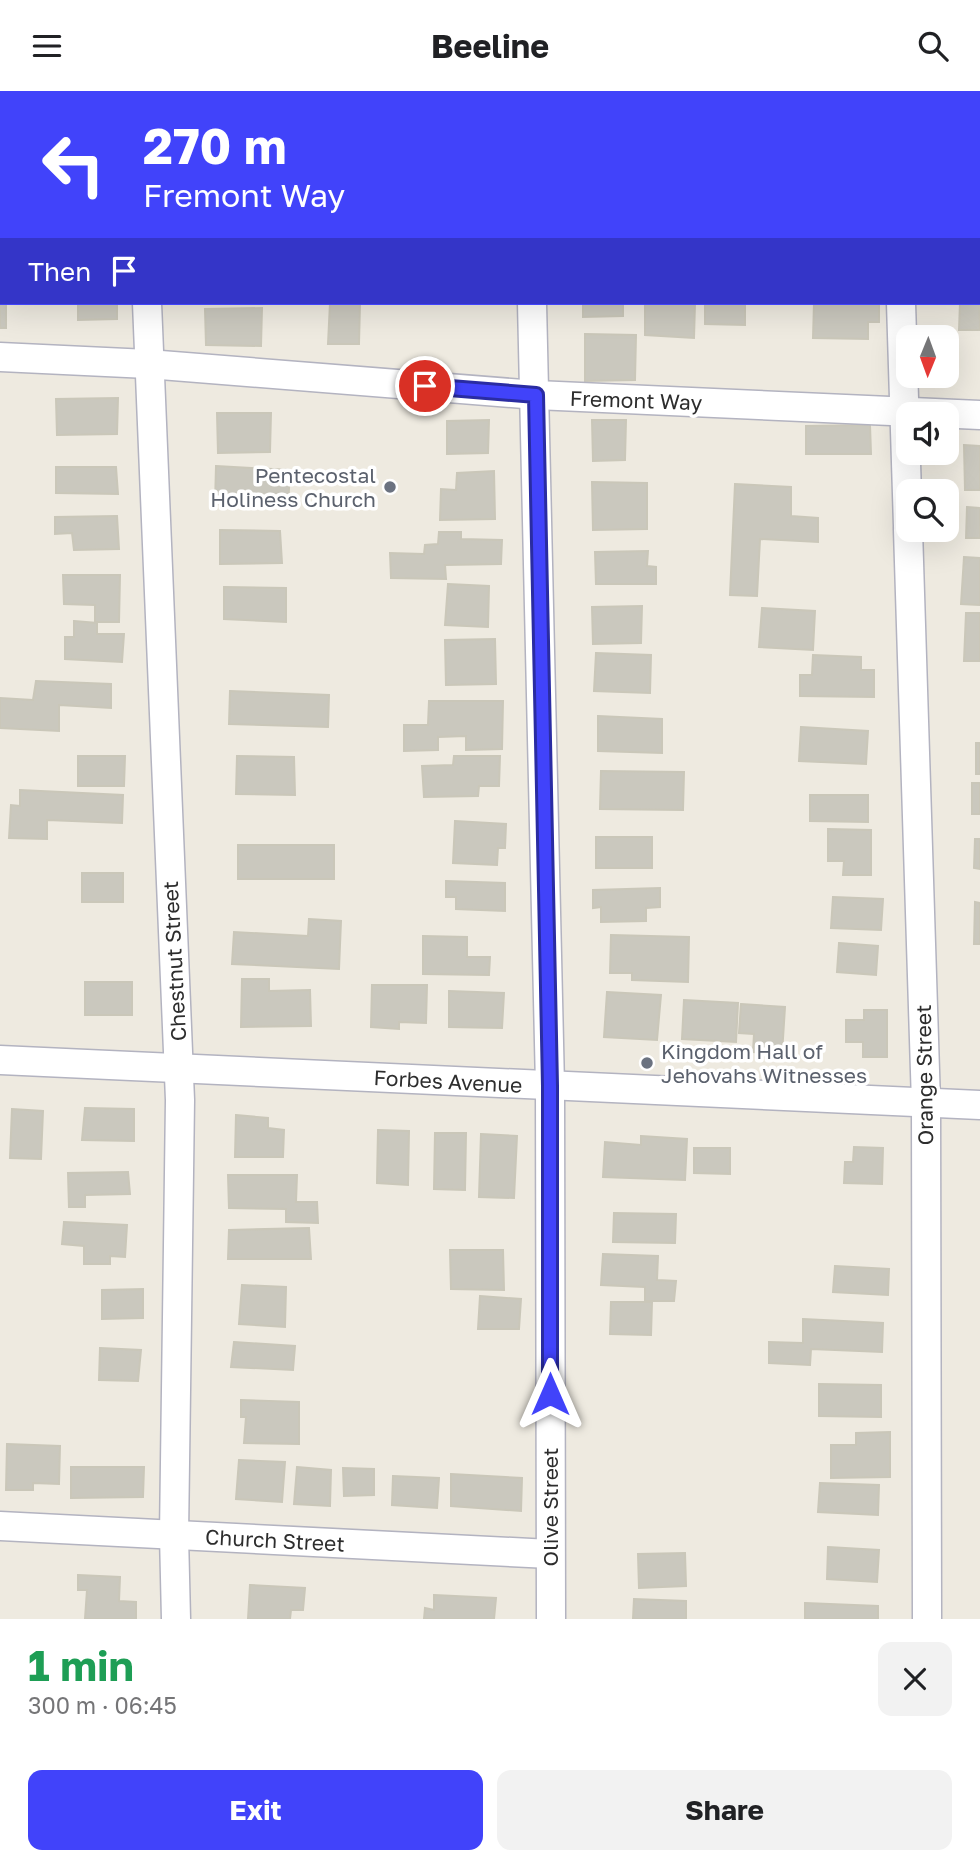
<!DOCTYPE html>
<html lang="en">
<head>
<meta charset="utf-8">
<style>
	body { margin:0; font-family:"Golos Text",sans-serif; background:#f2f2f2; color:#202124; height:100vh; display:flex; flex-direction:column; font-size:26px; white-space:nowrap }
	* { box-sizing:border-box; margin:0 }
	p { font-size:23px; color:#757577 }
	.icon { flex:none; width:38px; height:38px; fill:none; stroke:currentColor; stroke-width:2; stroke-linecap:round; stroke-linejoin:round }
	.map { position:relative; height:1528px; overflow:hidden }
	.drawer { display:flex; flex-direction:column; background:#fff; flex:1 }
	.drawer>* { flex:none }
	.top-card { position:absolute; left:0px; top:0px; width:980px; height:214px; box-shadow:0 7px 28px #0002; background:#4143fa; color:#fff; overflow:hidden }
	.needle { width:46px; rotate:181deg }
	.fabs { position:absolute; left:896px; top:234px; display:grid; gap:14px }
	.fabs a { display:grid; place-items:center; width:63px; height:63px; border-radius:14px; background:#fff; box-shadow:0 7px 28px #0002; font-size:35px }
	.pin { position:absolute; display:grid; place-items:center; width:60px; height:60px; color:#fff; margin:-30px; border:4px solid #fff; border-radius:50%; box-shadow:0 2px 7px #0007 }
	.me { position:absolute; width:77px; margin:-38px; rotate:0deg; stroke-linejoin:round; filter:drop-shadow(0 0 5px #0008) }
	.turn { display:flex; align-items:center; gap:24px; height:147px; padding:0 28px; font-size:32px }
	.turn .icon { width:91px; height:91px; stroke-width:2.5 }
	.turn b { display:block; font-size:49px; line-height:60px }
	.then { display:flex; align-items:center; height:66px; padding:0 28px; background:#0003; gap:14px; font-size:26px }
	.round { display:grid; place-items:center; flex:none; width:74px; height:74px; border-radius:14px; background:#f2f2f2 }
	.summary { display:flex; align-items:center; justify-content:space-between; height:119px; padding:0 28px }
	h1 { font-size:42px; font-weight:700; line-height:52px; color:#1e9e55 }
	.action { display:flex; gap:14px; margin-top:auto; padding:14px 28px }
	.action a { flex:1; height:80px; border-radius:14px; background:#4143fa; color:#fff; font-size:28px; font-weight:700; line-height:80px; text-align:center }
	.action a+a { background:#f2f2f2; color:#202124 }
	header { display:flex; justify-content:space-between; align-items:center; height:91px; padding:0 28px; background:#fff; font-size:32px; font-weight:700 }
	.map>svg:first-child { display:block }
</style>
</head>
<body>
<header><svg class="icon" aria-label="menu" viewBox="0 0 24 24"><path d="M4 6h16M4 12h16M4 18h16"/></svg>Beeline<svg class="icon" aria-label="search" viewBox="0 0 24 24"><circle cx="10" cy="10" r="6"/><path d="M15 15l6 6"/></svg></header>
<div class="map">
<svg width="980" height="1528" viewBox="0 0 980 1528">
	<rect width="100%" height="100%" fill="#eeeae0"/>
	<g fill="#cac8be" stroke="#cac7b9" stroke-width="2">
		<polygon points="978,174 980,239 959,239 960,212 978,212"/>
		<polygon points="0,209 6,212 6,237 0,237"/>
		<polygon points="78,212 117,212 117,228 78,229"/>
		<polygon points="330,212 360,212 359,253 328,253"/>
		<polygon points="583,212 623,212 623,225 583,226"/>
		<polygon points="645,212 695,212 694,247 645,244"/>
		<polygon points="705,212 745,212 745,234 705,233"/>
		<polygon points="814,212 879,212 879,231 868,231 868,248 813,247"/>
		<polygon points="262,217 261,255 206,254 205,218"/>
		<polygon points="585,243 636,244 635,289 585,290"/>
		<polygon points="118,307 117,343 57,344 56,308"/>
		<polygon points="217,322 271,322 270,361 218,362"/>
		<polygon points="489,329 488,362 447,363 447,330"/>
		<polygon points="592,329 626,329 625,369 593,370"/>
		<polygon points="870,334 871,363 806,363 806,335"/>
		<polygon points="964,354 980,355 980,399 965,399"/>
		<polygon points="216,375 290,379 288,416 215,413"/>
		<polygon points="56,376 116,376 118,403 56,402"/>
		<polygon points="494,380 495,428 440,429 441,398 456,399 457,382"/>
		<polygon points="592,391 647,392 647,438 593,439"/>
		<polygon points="735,393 791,396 791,425 818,427 818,451 760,448 757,505 730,504"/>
		<polygon points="967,416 980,417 980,447 966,447"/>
		<polygon points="117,425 119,458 74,459 72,442 55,443 55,426"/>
		<polygon points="220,439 280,440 282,472 220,473"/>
		<polygon points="439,441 461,441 461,448 502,449 501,473 445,474 446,488 391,487 390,462 424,463 425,454 438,453"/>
		<polygon points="648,460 647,475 656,476 656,493 596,493 595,461"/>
		<polygon points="964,466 980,467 980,514 961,513"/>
		<polygon points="63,484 120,484 119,531 95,531 95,514 64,513"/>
		<polygon points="448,493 489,495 488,536 445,534"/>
		<polygon points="224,496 286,497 286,531 224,528"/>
		<polygon points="642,515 641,552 593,553 592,516"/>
		<polygon points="762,517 815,520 813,559 759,556"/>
		<polygon points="966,522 980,522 980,570 964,570"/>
		<polygon points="74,530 97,532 97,543 124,543 122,571 65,568 65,546 74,546"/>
		<polygon points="495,548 496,593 446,594 445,549"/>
		<polygon points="596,562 651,564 650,602 594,600"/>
		<polygon points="813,564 861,566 861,579 874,579 874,606 800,605 800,584 812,584"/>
		<polygon points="36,590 111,593 111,617 59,614 59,640 0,637 0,607 33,609"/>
		<polygon points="230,600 329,604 328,636 229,633"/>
		<polygon points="429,610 503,610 502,658 466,659 466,645 438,646 438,659 404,660 404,634 428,634"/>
		<polygon points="598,625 662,628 662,662 598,660"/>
		<polygon points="801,636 868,640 866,673 799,670"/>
		<rect x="976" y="652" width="4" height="31"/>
		<polygon points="78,665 125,665 124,695 78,695"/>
		<polygon points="237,665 294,666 295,704 236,703"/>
		<polygon points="454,665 500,665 499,695 479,695 478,705 424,706 422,675 453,674"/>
		<polygon points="601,680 684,681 683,719 600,718"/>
		<rect x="972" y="692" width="8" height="31"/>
		<polygon points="20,699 123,704 122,732 47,729 47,748 9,747 11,714 20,715"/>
		<polygon points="810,704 868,704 868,731 810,730"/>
		<polygon points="455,730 506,733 505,757 498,757 497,774 453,772"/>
		<polygon points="828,738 871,739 871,784 843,784 844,770 828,770"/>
		<rect x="596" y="746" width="56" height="31"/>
		<polygon points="975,748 980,748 980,778 974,777"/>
		<rect x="238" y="754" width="96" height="34"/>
		<rect x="82" y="782" width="41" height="29"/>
		<polygon points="446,790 505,792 505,820 456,818 456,806 446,806"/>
		<polygon points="660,797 660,816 646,817 646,830 601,831 601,816 593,817 593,799"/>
		<polygon points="833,806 883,808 881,839 831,837"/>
		<polygon points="975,811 980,812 980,853 974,853"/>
		<polygon points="309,828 341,830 339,878 232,873 234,841 308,845"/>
		<polygon points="611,844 689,846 688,891 632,889 632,882 610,882"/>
		<polygon points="423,845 467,846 467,866 490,866 489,884 423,883"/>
		<polygon points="839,852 878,855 876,884 837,881"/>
		<polygon points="242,888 269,888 269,900 310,899 311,935 241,936"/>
		<rect x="85" y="891" width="47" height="33"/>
		<polygon points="372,894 427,894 426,932 399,931 399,938 371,936"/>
		<polygon points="449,900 504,902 502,937 449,936"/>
		<polygon points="607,901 661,904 657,949 604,946"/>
		<polygon points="684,909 738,912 736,951 682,948"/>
		<polygon points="741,913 785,916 782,963 753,961 754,943 739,942"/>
		<polygon points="864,919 887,919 887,966 863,966 863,951 846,951 846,929 864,929"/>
		<polygon points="85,1017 134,1018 134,1050 82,1049"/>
		<polygon points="12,1018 43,1020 41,1068 10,1067"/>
		<polygon points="236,1024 268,1027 268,1037 284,1039 283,1066 235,1066"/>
		<polygon points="378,1039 409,1040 408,1094 377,1092"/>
		<polygon points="435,1042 466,1042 465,1099 434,1098"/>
		<polygon points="481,1043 517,1045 514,1107 479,1106"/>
		<polygon points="641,1045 687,1048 685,1089 603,1086 605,1051 641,1054"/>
		<polygon points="854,1056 883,1057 882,1093 844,1092 845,1071 853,1071"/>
		<polygon points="694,1057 730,1057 730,1083 694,1082"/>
		<polygon points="128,1081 130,1103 85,1104 85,1116 69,1116 68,1082"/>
		<polygon points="228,1084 297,1084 296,1111 317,1111 318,1132 286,1131 286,1118 229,1117"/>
		<polygon points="614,1122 676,1123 675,1152 613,1151"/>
		<polygon points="64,1131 127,1134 125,1166 110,1165 110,1173 84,1173 84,1155 62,1153"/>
		<polygon points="309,1137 311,1168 228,1168 229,1139"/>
		<polygon points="450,1159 503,1159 504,1199 451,1198"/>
		<polygon points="603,1163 658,1165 657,1189 676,1190 674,1210 645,1210 645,1196 601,1194"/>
		<polygon points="835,1175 889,1178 888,1204 833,1201"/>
		<polygon points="242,1194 286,1196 285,1236 239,1233"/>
		<polygon points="143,1198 143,1227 102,1228 102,1199"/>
		<polygon points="480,1205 521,1208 519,1238 478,1238"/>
		<polygon points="611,1211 652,1211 651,1244 610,1243"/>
		<polygon points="803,1228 883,1232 882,1261 811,1258 810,1274 769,1272 769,1251 803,1252"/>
		<polygon points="234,1251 295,1255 293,1279 231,1276"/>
		<polygon points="100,1257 141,1259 138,1290 99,1289"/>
		<polygon points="819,1293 881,1294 881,1326 819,1325"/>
		<polygon points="241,1309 299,1311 299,1353 244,1352 246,1326 241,1326"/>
		<polygon points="890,1341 890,1386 831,1387 831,1354 856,1354 856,1342"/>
		<polygon points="7,1353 60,1355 59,1393 33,1392 33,1399 6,1399"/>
		<polygon points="239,1369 285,1371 282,1411 236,1408"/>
		<polygon points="71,1376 144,1376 143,1406 71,1407"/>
		<polygon points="297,1376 331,1379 330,1415 294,1413"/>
		<polygon points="343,1377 374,1378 374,1404 344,1405"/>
		<polygon points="451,1383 522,1387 521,1420 451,1415"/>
		<polygon points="393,1385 439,1387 437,1417 392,1414"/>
		<polygon points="820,1392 879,1394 878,1424 818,1421"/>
		<polygon points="828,1456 879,1459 877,1491 827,1488"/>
		<polygon points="685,1462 686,1495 639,1497 638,1463"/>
		<polygon points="78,1484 120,1486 119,1510 136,1511 136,1528 85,1528 87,1499 78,1499"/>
		<polygon points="250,1494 305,1497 303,1519 291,1519 290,1528 248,1528"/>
		<polygon points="434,1504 496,1507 494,1528 424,1528 425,1517 434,1519"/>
		<polygon points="634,1508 686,1510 686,1528 633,1528"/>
		<polygon points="805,1512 878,1515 878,1528 805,1528"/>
	</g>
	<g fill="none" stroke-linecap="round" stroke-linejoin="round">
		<g stroke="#b3b3c0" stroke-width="31">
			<g id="minor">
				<polyline points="0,81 2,81"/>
				<polyline points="978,118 980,118"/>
				<polyline points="147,212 180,1009 174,1444 176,1528"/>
				<polyline points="532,212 550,995 551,1528"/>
				<polyline points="901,212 908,435"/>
				<polyline points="0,266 148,273 536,304 980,324"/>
				<polyline points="908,439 926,1012 927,1528"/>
				<polyline points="0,969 980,1014"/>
				<polyline points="0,1435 550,1463"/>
			</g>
		</g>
		<use href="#minor" stroke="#fff" stroke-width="28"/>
	</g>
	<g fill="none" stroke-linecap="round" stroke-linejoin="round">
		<g stroke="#2a2ca2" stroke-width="18">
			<polyline id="route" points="425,295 536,304 550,995 550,1303"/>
		</g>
		<use href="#route" stroke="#4143fa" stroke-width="12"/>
	</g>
	<g fill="#6b7280" stroke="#fff" stroke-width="2.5">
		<circle cx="390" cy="396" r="7"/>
		<circle cx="647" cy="972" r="7"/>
	</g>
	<g text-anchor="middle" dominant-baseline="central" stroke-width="7" stroke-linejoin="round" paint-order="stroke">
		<g font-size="21" fill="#2d2d2d" stroke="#fff">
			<text transform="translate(636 309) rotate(2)">Fremont Way</text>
			<text transform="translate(174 870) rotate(-93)">Chestnut Street</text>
			<text transform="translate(924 984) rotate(-91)">Orange Street</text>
			<text transform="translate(448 990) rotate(3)">Forbes Avenue</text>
			<text transform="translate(550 1416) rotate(-90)">Olive Street</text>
			<text transform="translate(275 1449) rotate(3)">Church Street</text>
		</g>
		<g font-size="21" fill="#5b616d" stroke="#fff" text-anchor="end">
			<text x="376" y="384">Pentecostal<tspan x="376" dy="24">Holiness Church</tspan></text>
			<text x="661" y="960" text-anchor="start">Kingdom Hall of<tspan x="661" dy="24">Jehovahs Witnesses</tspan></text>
		</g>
	</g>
</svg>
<div class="fabs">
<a><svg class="needle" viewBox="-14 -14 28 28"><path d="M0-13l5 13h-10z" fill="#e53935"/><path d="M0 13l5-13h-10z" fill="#757577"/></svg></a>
<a><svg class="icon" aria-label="sound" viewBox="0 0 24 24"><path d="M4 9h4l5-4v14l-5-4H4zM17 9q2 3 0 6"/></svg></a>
<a><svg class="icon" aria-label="search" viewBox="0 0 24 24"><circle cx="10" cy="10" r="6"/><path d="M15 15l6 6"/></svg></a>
</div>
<div class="pin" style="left:425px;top:295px;background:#d93025"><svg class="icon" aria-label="arrive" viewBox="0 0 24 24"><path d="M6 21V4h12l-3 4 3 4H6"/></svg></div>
<svg class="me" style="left:550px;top:1303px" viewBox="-20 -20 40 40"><path d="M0-17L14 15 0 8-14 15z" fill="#4143fa" stroke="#fff" stroke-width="4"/></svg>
<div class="top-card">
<div class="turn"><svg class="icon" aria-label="left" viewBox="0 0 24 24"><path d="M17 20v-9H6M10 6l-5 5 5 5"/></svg><div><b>270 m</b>Fremont Way</div></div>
<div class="then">Then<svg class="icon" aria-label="arrive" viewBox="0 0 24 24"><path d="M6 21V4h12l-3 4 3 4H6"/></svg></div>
</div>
</div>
<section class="drawer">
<div class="summary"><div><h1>1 min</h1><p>300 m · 06:45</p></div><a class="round"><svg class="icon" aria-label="close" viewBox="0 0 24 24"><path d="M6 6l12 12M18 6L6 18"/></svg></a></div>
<div class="action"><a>Exit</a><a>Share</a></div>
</section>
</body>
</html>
